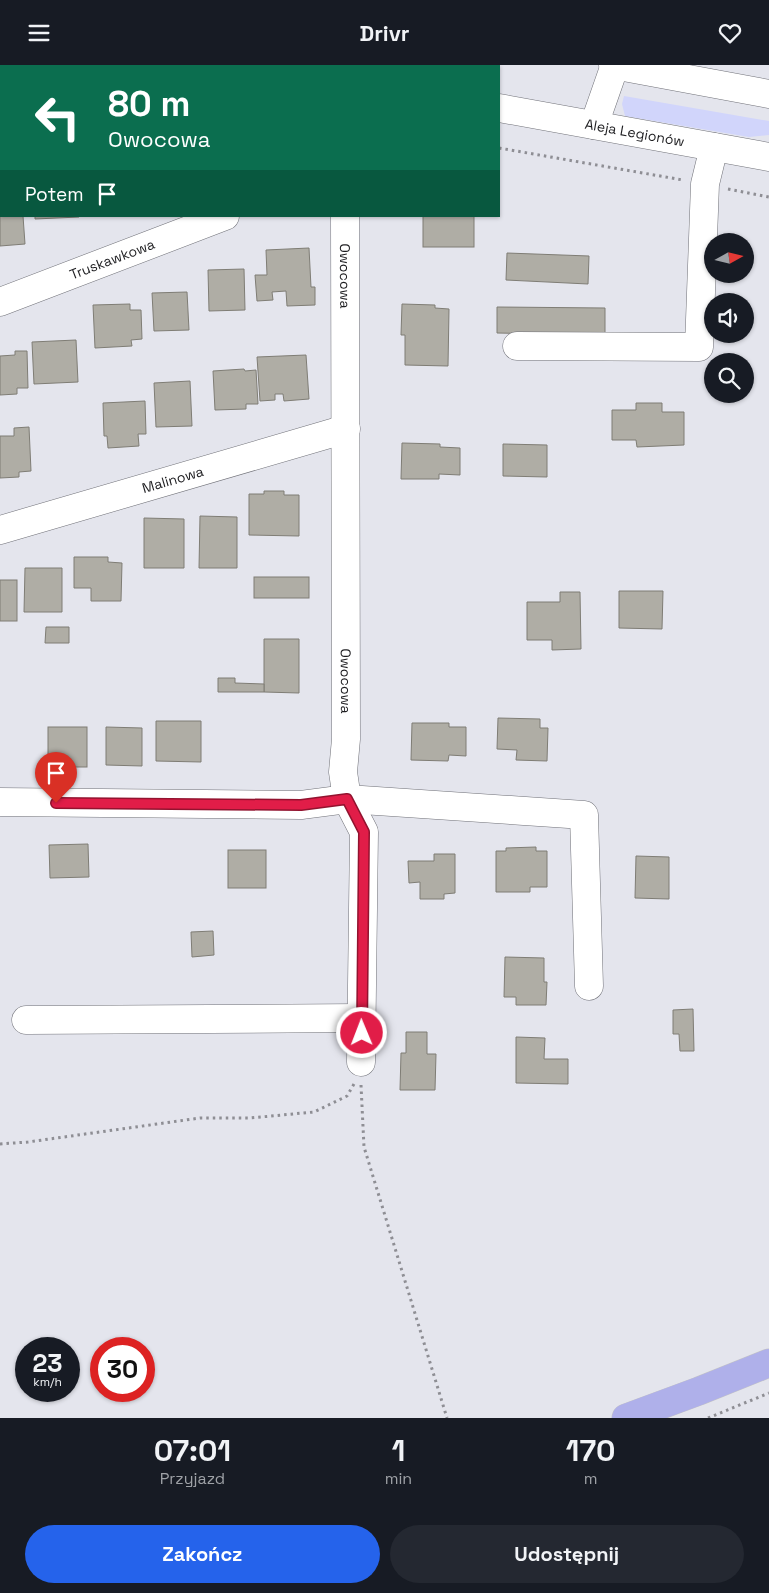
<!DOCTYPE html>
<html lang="pl">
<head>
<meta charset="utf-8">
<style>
	body { margin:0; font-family:"Space Grotesk",sans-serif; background:#242831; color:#f1f3f6; height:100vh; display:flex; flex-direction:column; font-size:19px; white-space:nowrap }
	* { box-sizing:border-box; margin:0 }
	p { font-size:16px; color:#9ea1a6 }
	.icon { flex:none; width:28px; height:28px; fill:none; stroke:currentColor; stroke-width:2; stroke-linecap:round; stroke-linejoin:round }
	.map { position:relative; height:1353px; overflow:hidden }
	.side { display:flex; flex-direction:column; background:#171b24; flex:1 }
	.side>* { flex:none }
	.hud { position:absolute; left:0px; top:0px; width:500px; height:152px; box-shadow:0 1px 4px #0004; background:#0b6e4f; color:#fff; overflow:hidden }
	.needle { width:32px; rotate:82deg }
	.fabs { position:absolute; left:704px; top:168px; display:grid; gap:10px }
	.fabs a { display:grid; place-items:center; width:50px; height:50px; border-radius:50%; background:#171b24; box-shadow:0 1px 4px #0004; font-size:25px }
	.speed { position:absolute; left:15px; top:1272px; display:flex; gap:10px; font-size:25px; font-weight:700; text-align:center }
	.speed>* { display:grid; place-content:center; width:65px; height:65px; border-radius:50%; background:#171b24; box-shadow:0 1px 4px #0004; line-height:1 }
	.speed small { font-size:12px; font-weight:400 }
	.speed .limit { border:8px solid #d22; background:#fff; color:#111 }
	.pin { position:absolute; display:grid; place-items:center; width:42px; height:42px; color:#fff; margin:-51px -21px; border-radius:50% 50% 50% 0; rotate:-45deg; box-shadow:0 0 5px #0007 }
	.pin .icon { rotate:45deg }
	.me { position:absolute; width:55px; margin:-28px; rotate:359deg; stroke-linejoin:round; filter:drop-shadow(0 0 4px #0008) }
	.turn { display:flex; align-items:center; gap:18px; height:105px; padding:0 25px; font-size:22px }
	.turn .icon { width:65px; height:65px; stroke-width:2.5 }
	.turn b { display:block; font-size:35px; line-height:42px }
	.then { display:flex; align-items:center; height:48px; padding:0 25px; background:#0003; gap:10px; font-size:19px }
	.eta { display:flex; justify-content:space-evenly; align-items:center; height:85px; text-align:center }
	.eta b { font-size:30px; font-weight:800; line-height:35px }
	.button { display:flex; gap:10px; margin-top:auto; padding:10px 25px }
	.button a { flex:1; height:58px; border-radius:30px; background:#2563eb; color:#fff; font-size:20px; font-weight:800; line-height:58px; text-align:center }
	.button a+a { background:#242831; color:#f1f3f6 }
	header { display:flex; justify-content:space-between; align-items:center; height:65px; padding:0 25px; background:#171b24; font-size:22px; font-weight:800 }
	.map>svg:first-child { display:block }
</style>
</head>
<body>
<header><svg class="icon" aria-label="menu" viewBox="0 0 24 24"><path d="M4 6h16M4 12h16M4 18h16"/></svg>Drivr<svg class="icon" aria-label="heart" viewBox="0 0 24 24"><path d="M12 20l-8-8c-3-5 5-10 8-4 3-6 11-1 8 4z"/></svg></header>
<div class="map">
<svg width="769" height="1353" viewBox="0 0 769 1353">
	<rect width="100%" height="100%" fill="#e4e5ed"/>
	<polygon fill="#d1d5fb" points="624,31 769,56 769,70 749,72 625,51 622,39"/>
	<g fill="#afada5" stroke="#7f7d75">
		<polygon points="0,139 1,139 1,151 23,151 25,179 0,181"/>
		<polygon points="35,151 79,151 79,152 35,154"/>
		<rect x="423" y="151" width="51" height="31"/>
		<polygon points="309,183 311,222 315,222 315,240 287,241 286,226 272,227 273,235 257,236 255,210 267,210 266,185"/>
		<polygon points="507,188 589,191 588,219 506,215"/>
		<polygon points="244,204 245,245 209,246 208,205"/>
		<polygon points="187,227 189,265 154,266 152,228"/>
		<polygon points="130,239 130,245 141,245 142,274 131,275 132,281 95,283 93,240"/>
		<polygon points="402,239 435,240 435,243 449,244 448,301 405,300 405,270 401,270"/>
		<polygon points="497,242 605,243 605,270 497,268"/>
		<polygon points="76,275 78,317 34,319 32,277"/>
		<polygon points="15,286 27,286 28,323 17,323 17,329 0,330 0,291 15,290"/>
		<polygon points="306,290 309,334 284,336 283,329 275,329 275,335 260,336 257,292"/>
		<polygon points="244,304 245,306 256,305 258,339 246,339 246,344 215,345 213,306"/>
		<polygon points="190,316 192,361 156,362 154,318"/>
		<polygon points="145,336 146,369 138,369 139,381 108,383 107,371 104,371 103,338"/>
		<polygon points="636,338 662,338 662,347 684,347 684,380 637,382 636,375 612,375 612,345 636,345"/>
		<polygon points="29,362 31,406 19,407 19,412 0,413 0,371 14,371 14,363"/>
		<polygon points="402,378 440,379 440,382 460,383 460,410 439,409 439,414 401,414"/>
		<polygon points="503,379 547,380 547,412 503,411"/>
		<polygon points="264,426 284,426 284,430 299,430 299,471 249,470 249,429 264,429"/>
		<polygon points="200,451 237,452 237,503 199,503"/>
		<polygon points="144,453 184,454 184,503 144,503"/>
		<polygon points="74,492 108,492 108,497 122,498 121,536 91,536 91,523 74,523"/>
		<polygon points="25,503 62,503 62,547 24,547"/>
		<rect x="254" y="512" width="55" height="21"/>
		<rect x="0" y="515" width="17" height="41"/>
		<polygon points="619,526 663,526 662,564 619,563"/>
		<polygon points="560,527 580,527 581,584 552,585 552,575 527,575 527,537 560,537"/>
		<polygon points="46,562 69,562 69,578 45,578"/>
		<polygon points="264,574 299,574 299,628 264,627"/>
		<polygon points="218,613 235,613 235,618 264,619 264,627 218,627"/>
		<polygon points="498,653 540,654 540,663 548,663 547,696 516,695 517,685 497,684"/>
		<polygon points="156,656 201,656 201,697 156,696"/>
		<polygon points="412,658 449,658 449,662 466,662 466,691 449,690 448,696 411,695"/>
		<rect x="48" y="662" width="39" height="40"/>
		<polygon points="106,662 142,663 142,701 106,700"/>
		<polygon points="88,779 89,812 50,813 49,780"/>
		<polygon points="536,782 536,786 547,786 547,822 530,822 530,827 496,827 496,786 506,786 506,783"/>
		<rect x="228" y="785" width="38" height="38"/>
		<polygon points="434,789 455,789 455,828 444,829 444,834 420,834 420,817 409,818 408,796 434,796"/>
		<polygon points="636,791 669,792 669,834 635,833"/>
		<polygon points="213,866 214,890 192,892 191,867"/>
		<polygon points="505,892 544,893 544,917 547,917 546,940 516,940 516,932 504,932"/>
		<polygon points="693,944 694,986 680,986 679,969 673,969 673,945"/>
		<polygon points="406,967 427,967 427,989 436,989 435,1025 400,1025 401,988 406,988"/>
		<polygon points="516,972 545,973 544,994 568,994 568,1019 516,1018"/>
	</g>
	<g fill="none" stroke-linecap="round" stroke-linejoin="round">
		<g stroke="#707178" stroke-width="29">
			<g id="minor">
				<polyline points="261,0 268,1"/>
				<polyline points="613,0 769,29"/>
				<path id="s1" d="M499 43 769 92"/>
				<polyline points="594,60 615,0"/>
				<path id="s2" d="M345 151 346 674 343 707 347 734 364 767 361 997"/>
				<path id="s3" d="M0 237 225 151"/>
				<polyline points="517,281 699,282 705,119 714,82"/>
				<path id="s4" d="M0 465 346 364"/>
				<polyline points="0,737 301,740 347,734 584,750 589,921"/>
				<polyline points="26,955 361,953"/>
			</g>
		</g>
		<g stroke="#c4c4c5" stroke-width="29">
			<polyline id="major" points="626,1353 699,1326 769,1298"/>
		</g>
		<g stroke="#8e8e94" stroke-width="3" stroke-dasharray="2.5 4" stroke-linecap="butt">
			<polyline points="36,0 45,1"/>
			<polyline points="499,83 683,115"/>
			<polyline points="728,124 769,132"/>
			<polyline points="361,1020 364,1082 447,1353"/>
			<polyline points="0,1079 28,1077 200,1053 250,1053 314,1047 347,1031 354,1019"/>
			<polyline points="708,1353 769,1328"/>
		</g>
		<use href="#minor" stroke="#fff" stroke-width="28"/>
		<use href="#major" stroke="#afb0ea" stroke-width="28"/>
	</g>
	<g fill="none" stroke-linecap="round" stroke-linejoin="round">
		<g stroke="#92132f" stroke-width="12">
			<polyline id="route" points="56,738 301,740 347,734 364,767 362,968"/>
		</g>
		<use href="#route" stroke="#e11d48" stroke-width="9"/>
	</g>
	<g text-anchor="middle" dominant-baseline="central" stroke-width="4.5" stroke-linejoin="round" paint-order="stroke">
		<g font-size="14" fill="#1c1c1f" stroke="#f1f2fb">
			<text stroke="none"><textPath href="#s1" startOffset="138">Aleja Legionów</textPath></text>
			<text stroke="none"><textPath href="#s3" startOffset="120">Truskawkowa</textPath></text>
			<text stroke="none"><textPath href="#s2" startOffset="60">Owocowa</textPath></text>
			<text stroke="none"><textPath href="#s4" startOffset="180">Malinowa</textPath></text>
			<text stroke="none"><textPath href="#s2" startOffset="465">Owocowa</textPath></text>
		</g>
	</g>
</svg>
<div class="fabs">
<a><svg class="needle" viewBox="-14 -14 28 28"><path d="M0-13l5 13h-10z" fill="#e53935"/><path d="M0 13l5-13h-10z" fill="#9ea1a6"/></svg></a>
<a><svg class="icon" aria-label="sound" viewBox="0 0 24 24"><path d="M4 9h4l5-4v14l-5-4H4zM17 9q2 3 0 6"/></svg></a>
<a><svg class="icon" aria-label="search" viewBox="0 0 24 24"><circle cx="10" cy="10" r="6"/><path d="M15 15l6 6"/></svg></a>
</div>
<div class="speed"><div>23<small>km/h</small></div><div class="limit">30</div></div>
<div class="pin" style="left:56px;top:738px;background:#d93025"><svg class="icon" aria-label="arrive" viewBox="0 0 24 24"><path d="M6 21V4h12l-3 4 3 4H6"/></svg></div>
<svg class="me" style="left:362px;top:968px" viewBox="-20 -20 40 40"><circle r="17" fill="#e11d48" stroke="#fff" stroke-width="3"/><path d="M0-11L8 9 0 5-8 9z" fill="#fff"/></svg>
<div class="hud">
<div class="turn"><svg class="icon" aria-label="left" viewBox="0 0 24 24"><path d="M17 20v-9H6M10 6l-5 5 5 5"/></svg><div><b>80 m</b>Owocowa</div></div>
<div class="then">Potem<svg class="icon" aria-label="arrive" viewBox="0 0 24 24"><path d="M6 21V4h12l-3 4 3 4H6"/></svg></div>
</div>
</div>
<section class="side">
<div class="eta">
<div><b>07:01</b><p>Przyjazd</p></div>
<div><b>1</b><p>min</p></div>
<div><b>170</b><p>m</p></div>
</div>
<div class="button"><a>Zakończ</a><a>Udostępnij</a></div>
</section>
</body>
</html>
